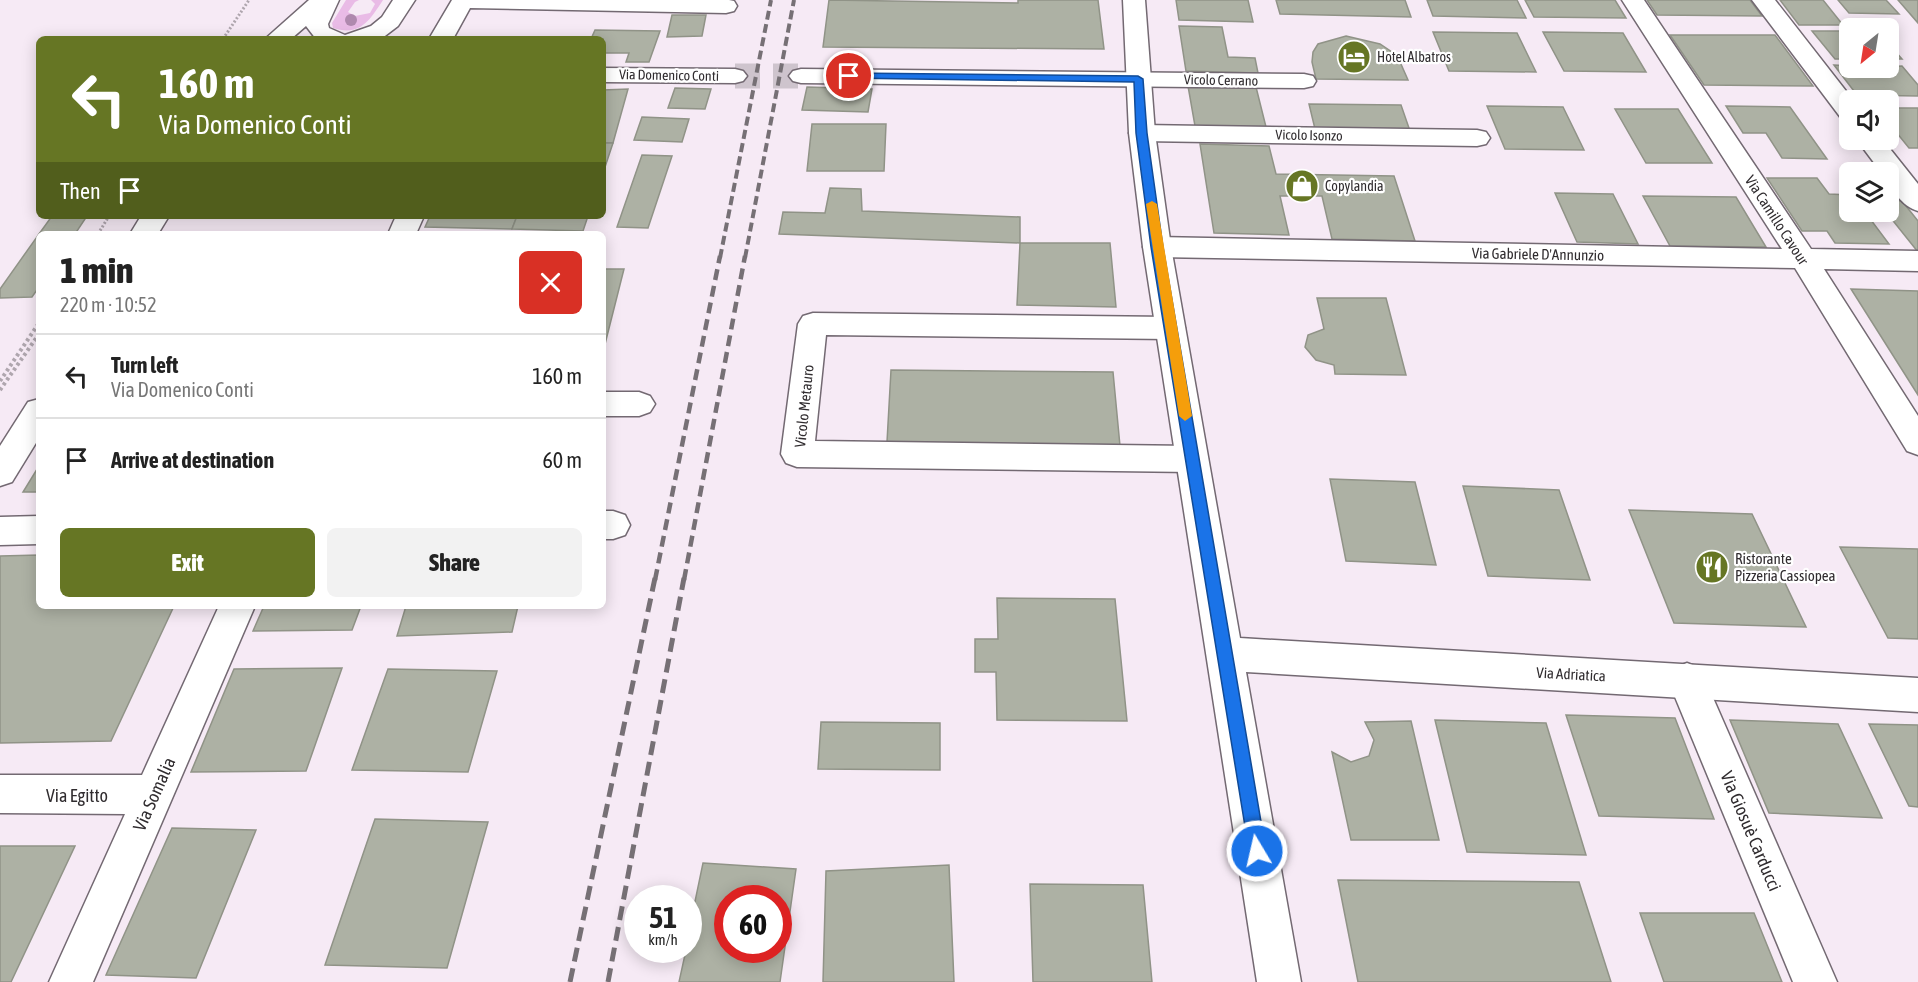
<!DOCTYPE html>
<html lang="en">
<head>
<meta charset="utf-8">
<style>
	body { margin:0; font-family:"Asap Condensed",sans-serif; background:#f2f2f2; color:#222; height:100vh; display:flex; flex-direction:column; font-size:22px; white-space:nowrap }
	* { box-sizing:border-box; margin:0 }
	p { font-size:20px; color:#767676 }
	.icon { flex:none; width:33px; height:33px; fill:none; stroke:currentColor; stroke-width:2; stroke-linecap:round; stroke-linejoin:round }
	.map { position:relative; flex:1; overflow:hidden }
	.drawer { position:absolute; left:36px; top:231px; width:570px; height:378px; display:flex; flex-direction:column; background:#fff; border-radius:9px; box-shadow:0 3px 15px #0003 }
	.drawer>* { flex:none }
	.hud { position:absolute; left:36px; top:36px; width:570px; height:183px; border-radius:9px; box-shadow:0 3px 15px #0003; background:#667624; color:#fff; overflow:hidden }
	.needle { width:39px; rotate:210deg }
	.fabs { position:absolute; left:1839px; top:18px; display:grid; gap:12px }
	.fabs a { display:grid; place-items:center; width:60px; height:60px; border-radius:9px; background:#fff; box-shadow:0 3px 15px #0003; font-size:30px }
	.speed { position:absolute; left:624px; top:885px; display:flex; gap:12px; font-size:30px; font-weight:700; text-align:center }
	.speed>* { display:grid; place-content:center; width:78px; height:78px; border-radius:50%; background:#fff; box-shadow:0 3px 15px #0003; line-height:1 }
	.speed small { font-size:15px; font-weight:400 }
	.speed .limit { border:9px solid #d22; background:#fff; color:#111 }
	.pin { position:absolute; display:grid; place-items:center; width:51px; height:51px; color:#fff; margin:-26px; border:3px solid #fff; border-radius:50%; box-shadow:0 2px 6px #0007 }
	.me { position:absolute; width:66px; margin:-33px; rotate:351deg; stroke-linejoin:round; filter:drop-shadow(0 0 4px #0008) }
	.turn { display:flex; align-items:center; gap:21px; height:126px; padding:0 24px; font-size:27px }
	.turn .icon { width:78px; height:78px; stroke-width:2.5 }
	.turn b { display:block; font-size:42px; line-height:51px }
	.then { display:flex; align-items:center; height:57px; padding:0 24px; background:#0003; gap:12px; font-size:22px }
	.round { display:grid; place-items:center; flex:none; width:63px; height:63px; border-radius:9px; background:#f2f2f2 }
	.head { display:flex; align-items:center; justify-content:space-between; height:102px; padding:0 24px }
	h1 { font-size:36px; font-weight:800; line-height:45px }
	.button { display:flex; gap:12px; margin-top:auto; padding:12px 24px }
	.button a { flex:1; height:69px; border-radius:9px; background:#667624; color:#fff; font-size:24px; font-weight:800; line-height:69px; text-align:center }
	.button a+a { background:#f2f2f2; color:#222 }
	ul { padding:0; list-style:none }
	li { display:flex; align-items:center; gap:18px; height:84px; padding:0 24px; border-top:2px solid #e0e0e0 }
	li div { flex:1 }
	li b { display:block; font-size:22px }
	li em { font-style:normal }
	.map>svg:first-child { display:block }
</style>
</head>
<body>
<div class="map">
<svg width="1918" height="982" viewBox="0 0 1918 982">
	<rect width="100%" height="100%" fill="#f6eaf5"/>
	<path fill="#e9bbe6" d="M346 0H359L355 2 348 12 355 16 370 13 375 4 371 0H383C370 20 360 37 333 28L332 23Z"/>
	<g fill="#adb1a4" stroke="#909387" stroke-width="1.5" fill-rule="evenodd">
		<polygon points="829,0 1018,3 1018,0 1098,0 1104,49 823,47"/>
		<polygon points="1176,0 1248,0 1253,22 1179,20"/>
		<polygon points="1276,0 1405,0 1411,17 1280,14"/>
		<polygon points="1427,0 1517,0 1526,18 1433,16"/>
		<polygon points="1525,0 1615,0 1626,18 1534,17"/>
		<polygon points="1647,0 1750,0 1762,16 1657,15"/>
		<polygon points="1780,0 1823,0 1843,25 1799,25"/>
		<polygon points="1838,0 1886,0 1899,14 1849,13"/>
		<polygon points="1898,0 1918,0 1918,23"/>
		<polygon points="672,15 706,15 702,36 667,37"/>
		<polygon points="1179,26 1222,27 1228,57 1255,58 1258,73 1186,71"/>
		<polygon points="595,30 660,31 649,62 626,62 629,53 603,53 603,39 591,39"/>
		<polygon points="1812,31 1850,31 1850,59 1835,59"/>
		<polygon points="1433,32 1517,33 1536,72 1449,71"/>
		<polygon points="1543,32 1623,33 1646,72 1564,71"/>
		<polygon points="1670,35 1775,35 1813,86 1704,85"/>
		<polygon points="1346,36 1380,44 1392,52 1400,62 1408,80 1316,79 1312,62 1313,52 1318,44"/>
		<polygon points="1888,43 1902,59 1888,59"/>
		<polygon points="1834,65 1850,66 1850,68 1902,66 1918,85 1918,96 1857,95"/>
		<polygon points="1188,86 1256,87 1266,127 1195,126"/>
		<polygon points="807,87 872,89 868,112 802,110"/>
		<polygon points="675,88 711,89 705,109 668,108"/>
		<polygon points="628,89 613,143 603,143 603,90"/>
		<polygon points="1309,104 1401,105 1410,131 1315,129"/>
		<polygon points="1487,106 1563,107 1584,150 1505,149"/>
		<polygon points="1726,106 1790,107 1827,159 1782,158 1766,133 1743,133"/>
		<polygon points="1888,108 1918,108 1918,148 1909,148 1888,122"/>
		<polygon points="1615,109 1678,109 1712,163 1646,163"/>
		<polygon points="642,117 689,119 682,142 634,140"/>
		<polygon points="812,124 886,124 884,171 807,171"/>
		<polygon points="603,143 613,143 603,173"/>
		<polygon points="1200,144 1269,146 1276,174 1394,176 1415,241 1332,239 1322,196 1280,196 1289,235 1214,233"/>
		<polygon points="642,155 672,156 648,228 617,227"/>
		<polygon points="1767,178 1817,178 1829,194 1850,195 1850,212 1865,212 1889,244 1835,243 1827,231 1802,231"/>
		<polygon points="830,188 861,189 862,211 1020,217 1020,243 779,234 783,212 825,213"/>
		<polygon points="1555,193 1613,194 1638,244 1577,242"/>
		<polygon points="1643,196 1736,197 1766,247 1670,246"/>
		<polygon points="1888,200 1902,201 1918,221 1918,252 1886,212 1888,212"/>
		<polygon points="52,216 87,216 75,234 39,234"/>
		<polygon points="430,216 517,216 512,229 425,227"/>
		<polygon points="517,216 588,216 583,231 512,229"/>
		<polygon points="39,234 39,287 32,297 0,298 0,289"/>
		<polygon points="1020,243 1110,243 1116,307 1017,305"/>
		<polygon points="603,269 624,269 603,352"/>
		<polygon points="1851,289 1918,291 1918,395"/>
		<polygon points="1317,298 1386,298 1406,375 1335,374 1334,365 1316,360 1305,347 1308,335 1324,329"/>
		<polygon points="891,370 1113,372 1120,446 887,442"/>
		<polygon points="39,466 39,492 23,492"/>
		<polygon points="1330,479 1415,482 1436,565 1346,561"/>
		<polygon points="1463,486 1559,490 1590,580 1488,576"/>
		<polygon points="1629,510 1752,514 1806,627 1674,623"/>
		<polygon points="1840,547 1918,549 1918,639 1888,638"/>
		<polygon points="39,555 39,606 174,606 111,741 0,743 0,556"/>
		<polygon points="997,598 1115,599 1127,721 997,720 996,672 975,672 975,639 998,639"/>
		<polygon points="264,606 361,606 352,630 253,631"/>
		<polygon points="406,606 518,606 512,632 397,636"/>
		<polygon points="342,668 306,771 191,772 234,669"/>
		<polygon points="388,669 497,671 468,772 352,770"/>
		<polygon points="1566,715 1675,718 1714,819 1599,816"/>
		<polygon points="1435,720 1546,723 1586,855 1467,852"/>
		<polygon points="1730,720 1838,724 1882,818 1769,813"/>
		<polygon points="1411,721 1439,840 1351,840 1332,752 1351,762 1369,756 1374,740 1365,722"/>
		<polygon points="821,722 940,723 940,770 818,769"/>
		<polygon points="1869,724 1918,725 1918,807 1909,806"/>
		<polygon points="375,819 488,822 447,968 325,965"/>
		<polygon points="172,828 256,830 196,978 106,975"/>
		<polygon points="0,846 75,846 11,982 0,982"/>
		<path d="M703 863 796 869 780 982H679L686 950H688V935ZM728 898H778V950H728Z"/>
		<polygon points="949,865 954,982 823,982 826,871"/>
		<polygon points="1338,880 1579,882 1611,982 1358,982"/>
		<polygon points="1030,884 1143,885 1152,982 1033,982"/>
		<polygon points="1640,913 1754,913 1782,982 1664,982"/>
	</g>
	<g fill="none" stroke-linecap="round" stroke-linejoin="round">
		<polyline stroke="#cec4cd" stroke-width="25" stroke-dasharray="25 13" stroke-linecap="butt" points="735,76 801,76"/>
		<g stroke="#736972" stroke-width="3">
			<g id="minor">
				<polygon points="309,0 339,0 328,24 329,28 345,35 371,26 382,17 393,0 415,0 398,26 381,39 316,39 306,26 291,39 265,39"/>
				<polygon points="452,0 729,0 734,1 737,6 734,11 726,13 470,8 453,39 429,39"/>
				<polygon points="1622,0 1644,0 1811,249 1918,251 1918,271 1824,269 1918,416 1918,455 1907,451 1795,268 1157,257 1147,254 1143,247 1147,240 1157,237 1782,249"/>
				<polygon points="1752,0 1775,0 1853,100 1850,100 1850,120 1841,118"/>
				<polygon points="603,68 735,69 743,71 747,76 743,81 735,83 603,82"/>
				<polygon points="801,69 1304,74 1313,76 1316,81 1313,86 1304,88 801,83 793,81 789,76 793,71"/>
				<polygon points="1142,125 1477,130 1486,132 1490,138 1486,144 1477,146 1142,141 1133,139 1129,133 1133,127"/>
				<path d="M1857 140H1883L1918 184V211C1903 207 1888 188 1888 172H1881Z"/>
				<polygon points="141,216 169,216 158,234 130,234"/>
				<polygon points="396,216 424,216 416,234 388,234"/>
				<polygon points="813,313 1170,317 1180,320 1185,328 1180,336 1170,339 826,335 815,441 1192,446 1203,450 1208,459 1203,468 1192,472 797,467 786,463 781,454 798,324 803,316"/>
				<polygon points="603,392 639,392 650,396 655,404 650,412 639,416 603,416"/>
				<polygon points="39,399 39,438 12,482 0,486 0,446 28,402"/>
				<polygon points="603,511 613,511 625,515 630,525 625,535 613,539 603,539"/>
				<polygon points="39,516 39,544 0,545 0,517"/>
				<polygon points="219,606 255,606 93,982 49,982 125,814 0,813 0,775 142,775"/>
				<polygon points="1687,663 1700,668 1837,982 1793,982 1668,680 1674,668"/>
			</g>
		</g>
		<g stroke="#736972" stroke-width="3">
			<polygon id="major" points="1123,0 1145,0 1155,133 1171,247 1240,638 1918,678 1918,712 1246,672 1301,982 1257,982 1143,247 1129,133"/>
		</g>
		<g stroke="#afa6ae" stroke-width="3" stroke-dasharray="2 2" stroke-linecap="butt">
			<polyline points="223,39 249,0"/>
			<polyline points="98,234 109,216"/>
		</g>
		<g stroke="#afa6ae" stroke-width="4" stroke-dasharray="3 3" stroke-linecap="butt">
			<polyline points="0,381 39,323"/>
			<polyline points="0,390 39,334"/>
		</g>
		<use href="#minor" fill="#fff" fill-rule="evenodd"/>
		<use href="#major" fill="#fff" fill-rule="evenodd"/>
		<g stroke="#767075" stroke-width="4" stroke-dasharray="9 4.5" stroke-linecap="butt">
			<polyline points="720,258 771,0"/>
			<polyline points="745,258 794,0"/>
		</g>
		<g stroke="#767075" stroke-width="4.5" stroke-dasharray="11 6" stroke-linecap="butt">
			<polyline points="655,580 720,256"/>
			<polyline points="684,580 745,256"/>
		</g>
		<g stroke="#767075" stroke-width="5" stroke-dasharray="14 7" stroke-linecap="butt">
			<polyline points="570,982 655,578"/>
			<polyline points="608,982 684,578"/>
		</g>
	</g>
	<circle fill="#af89ae" cx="351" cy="20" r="6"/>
	<polygon fill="#1a73e8" stroke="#114b97" stroke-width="1.5" points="849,73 1138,76 1143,79 1147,133 1163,247 1266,851 1263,857 1257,860 1251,857 1249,851 1151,247 1136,133 1134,82 845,78 845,74"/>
	<polygon fill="#f59e0b" points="1152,201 1157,204 1192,416 1185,421 1179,416 1146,204"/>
	<defs>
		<g id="hotel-disc" transform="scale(1.725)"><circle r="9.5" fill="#667624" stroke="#fff"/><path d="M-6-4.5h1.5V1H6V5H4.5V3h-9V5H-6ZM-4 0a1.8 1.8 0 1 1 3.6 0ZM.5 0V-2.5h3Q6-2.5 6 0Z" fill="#fff"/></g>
		<g id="shop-disc" transform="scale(1.725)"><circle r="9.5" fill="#667624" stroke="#fff"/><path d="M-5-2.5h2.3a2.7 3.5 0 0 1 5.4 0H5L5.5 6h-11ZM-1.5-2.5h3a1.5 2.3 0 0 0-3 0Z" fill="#fff"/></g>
		<g id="restaurant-disc" transform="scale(1.725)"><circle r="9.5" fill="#667624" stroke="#fff"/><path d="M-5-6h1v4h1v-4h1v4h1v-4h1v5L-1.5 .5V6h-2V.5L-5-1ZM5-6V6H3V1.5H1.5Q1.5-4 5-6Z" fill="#fff"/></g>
	</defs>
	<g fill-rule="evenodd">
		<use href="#hotel-disc" x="1354" y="57"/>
		<use href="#shop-disc" x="1302" y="186"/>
		<use href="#restaurant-disc" x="1712" y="567"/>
	</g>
	<g text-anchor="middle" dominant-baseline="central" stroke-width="4.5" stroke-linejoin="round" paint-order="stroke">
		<g font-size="14" fill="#302c2f" stroke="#fff" text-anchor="start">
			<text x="1377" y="57">Hotel Albatros</text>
			<text x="1325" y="186">Copylandia</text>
		</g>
		<g font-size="14" fill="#302c2f" stroke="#fff">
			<text transform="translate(669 75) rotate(1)">Via Domenico Conti</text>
			<text transform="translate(1221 80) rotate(1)">Vicolo Cerrano</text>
			<text transform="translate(1309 135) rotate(1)">Vicolo Isonzo</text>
		</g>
		<g font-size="15" fill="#302c2f" stroke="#fff">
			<text transform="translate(1777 220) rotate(57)">Via Camillo Cavour</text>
			<text transform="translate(1538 254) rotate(1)">Via Gabriele D'Annunzio</text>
			<text transform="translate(804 406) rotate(-84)">Vicolo Metauro</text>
			<text transform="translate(1571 674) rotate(3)">Via Adriatica</text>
		</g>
		<g font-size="15" fill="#302c2f" stroke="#fff" text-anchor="start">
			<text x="1735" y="558">Ristorante<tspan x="1735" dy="17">Pizzeria Cassiopea</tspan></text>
		</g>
		<g font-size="18" fill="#302c2f" stroke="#fff">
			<text transform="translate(154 794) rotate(-66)">Via Somalia</text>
			<text x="77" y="795">Via Egitto</text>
			<text transform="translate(1751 831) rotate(67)">Via Giosuè Carducci</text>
		</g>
	</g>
</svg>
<div class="fabs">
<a><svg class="needle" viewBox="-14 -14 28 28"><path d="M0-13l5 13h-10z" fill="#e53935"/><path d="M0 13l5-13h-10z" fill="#767676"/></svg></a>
<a><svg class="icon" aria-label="sound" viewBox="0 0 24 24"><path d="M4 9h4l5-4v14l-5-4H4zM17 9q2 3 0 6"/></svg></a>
<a><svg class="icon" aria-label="layers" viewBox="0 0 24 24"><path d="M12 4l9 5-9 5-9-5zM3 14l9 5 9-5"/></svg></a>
</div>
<div class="speed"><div>51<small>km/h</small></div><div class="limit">60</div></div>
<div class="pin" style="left:849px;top:76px;background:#d93025"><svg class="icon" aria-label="arrive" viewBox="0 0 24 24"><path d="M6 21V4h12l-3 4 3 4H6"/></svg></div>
<svg class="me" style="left:1257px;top:851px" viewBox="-20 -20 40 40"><circle r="17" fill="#1a73e8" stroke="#fff" stroke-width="3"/><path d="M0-11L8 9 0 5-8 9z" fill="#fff"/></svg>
<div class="hud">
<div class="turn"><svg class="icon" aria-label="left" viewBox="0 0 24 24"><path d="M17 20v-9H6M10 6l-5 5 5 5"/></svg><div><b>160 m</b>Via Domenico Conti</div></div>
<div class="then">Then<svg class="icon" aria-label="arrive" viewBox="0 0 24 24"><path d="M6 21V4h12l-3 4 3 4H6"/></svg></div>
</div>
<section class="drawer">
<div class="head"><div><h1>1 min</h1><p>220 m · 10:52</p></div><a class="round" style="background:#d93025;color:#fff"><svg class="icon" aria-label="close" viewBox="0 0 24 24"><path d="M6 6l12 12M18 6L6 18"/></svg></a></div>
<ul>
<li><svg class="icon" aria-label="left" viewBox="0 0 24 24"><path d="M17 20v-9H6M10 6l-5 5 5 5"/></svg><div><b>Turn left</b><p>Via Domenico Conti</p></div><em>160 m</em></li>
<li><svg class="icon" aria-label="arrive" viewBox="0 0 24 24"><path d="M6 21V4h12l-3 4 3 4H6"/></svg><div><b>Arrive at destination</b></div><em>60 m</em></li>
</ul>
<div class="button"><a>Exit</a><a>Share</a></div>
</section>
</div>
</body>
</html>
